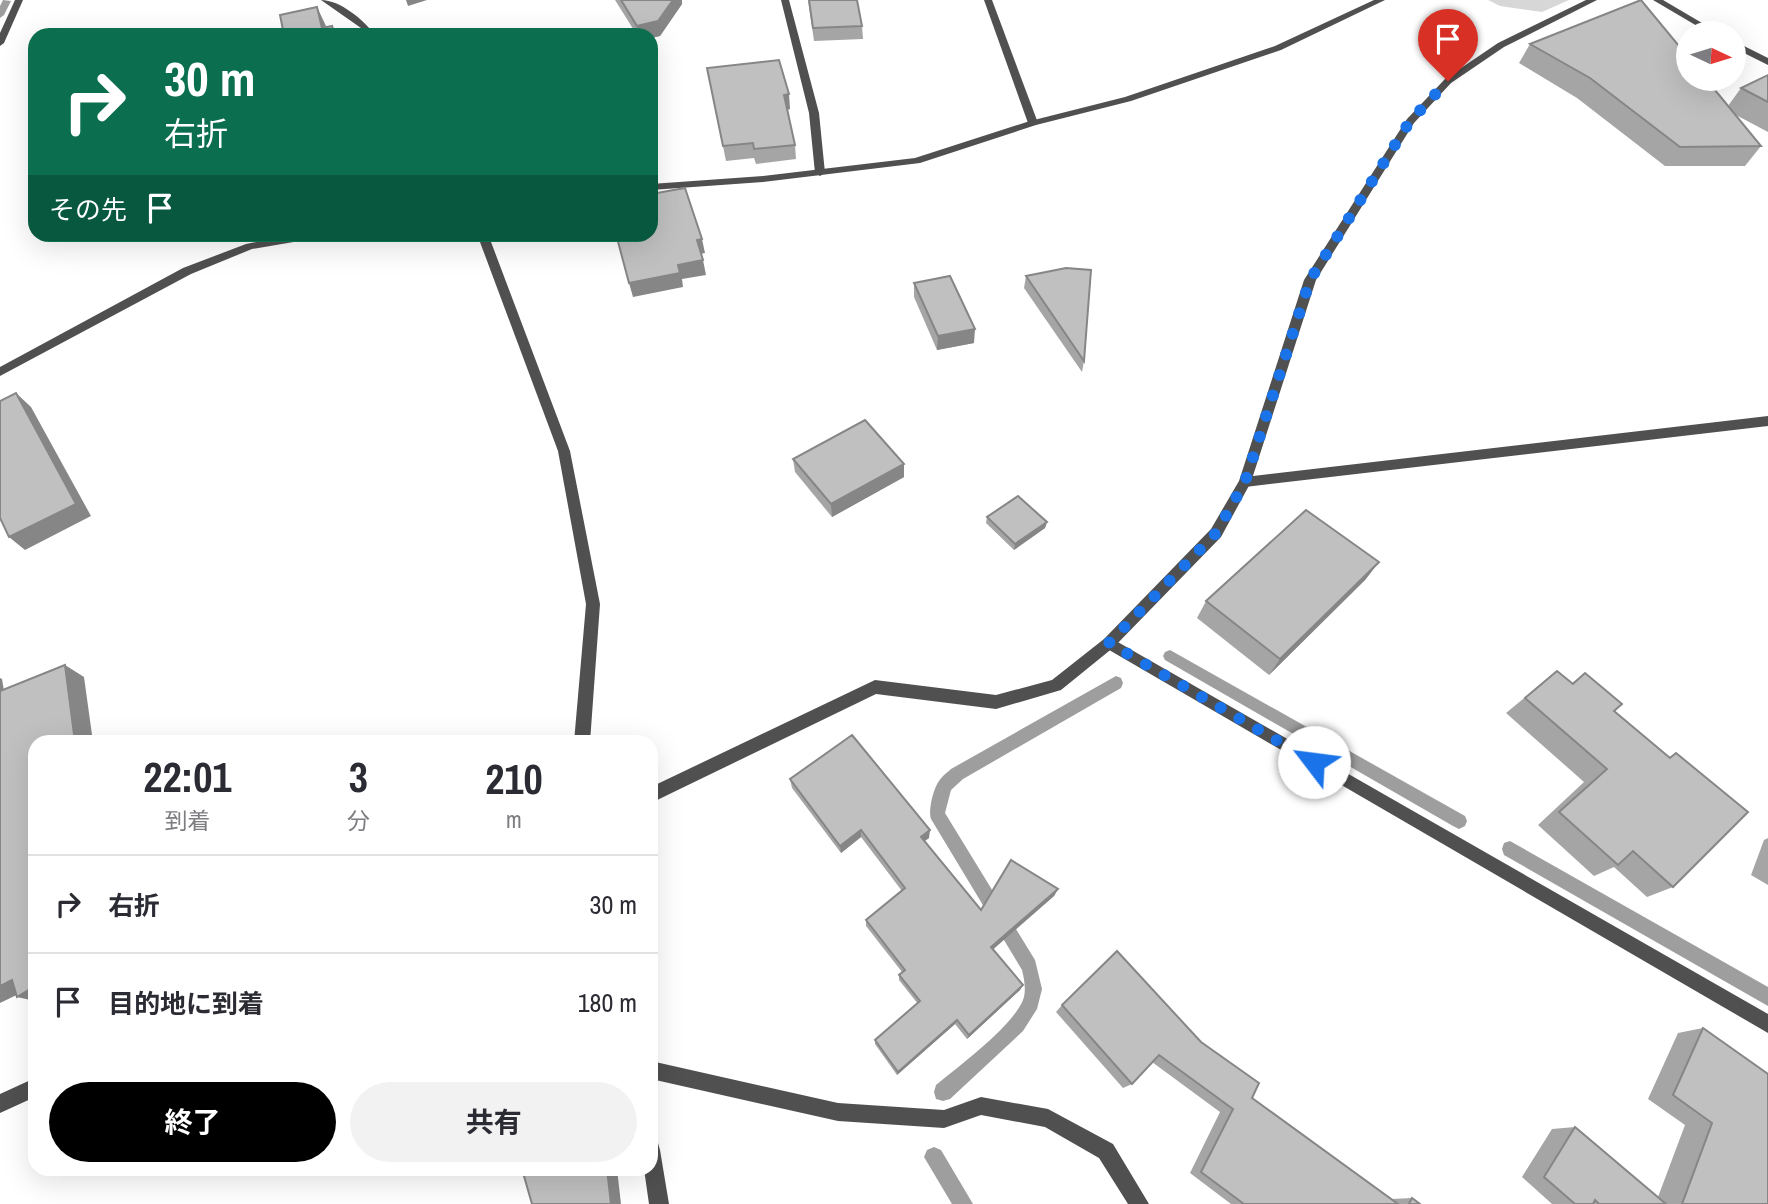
<!DOCTYPE html>
<html lang="ja">
<head>
<meta charset="utf-8">
<style>
	body { margin:0; font-family:"Archivo Narrow","Noto Sans JP",sans-serif; background:#f2f2f3; color:#2b2b33; height:100vh; display:flex; flex-direction:column; font-size:26px; white-space:nowrap }
	* { box-sizing:border-box; margin:0 }
	p { font-size:23px; color:#7c7c81 }
	.icon { flex:none; width:38px; height:38px; fill:none; stroke:currentColor; stroke-width:2; stroke-linecap:round; stroke-linejoin:round }
	.map { position:relative; flex:1; overflow:hidden }
	.drawer { position:absolute; left:28px; top:735px; width:630px; height:441px; display:flex; flex-direction:column; background:#fff; border-radius:21px; box-shadow:0 7px 28px #0002 }
	.drawer>* { flex:none }
	.hud { position:absolute; left:28px; top:28px; width:630px; height:214px; border-radius:21px; box-shadow:0 7px 28px #0002; background:#0b6e4f; color:#fff; overflow:hidden }
	.needle { width:46px; rotate:94deg }
	.buttons { position:absolute; left:1676px; top:21px; display:grid; gap:14px }
	.buttons a { display:grid; place-items:center; width:70px; height:70px; border-radius:50%; background:#fff; box-shadow:0 7px 28px #0002; font-size:35px }
	.pin { position:absolute; display:grid; place-items:center; width:60px; height:60px; color:#fff; margin:-72px -30px; border-radius:50% 50% 50% 0; rotate:-45deg; box-shadow:0 0 7px #0007 }
	.pin .icon { rotate:45deg }
	.me { position:absolute; width:77px; margin:-38px; rotate:300deg; stroke-linejoin:round; filter:drop-shadow(0 0 5px #0008) }
	.turn { display:flex; align-items:center; gap:24px; height:147px; padding:0 21px; font-size:32px }
	.turn .icon { width:91px; height:91px; stroke-width:2.5 }
	.turn b { display:block; font-size:49px; line-height:60px }
	.then { display:flex; align-items:center; height:66px; padding:0 21px; background:#0003; gap:14px; font-size:26px }
	.eta { display:flex; justify-content:space-evenly; align-items:center; height:119px; text-align:center }
	.eta b { font-size:42px; font-weight:700; line-height:49px }
	.primary-button { display:flex; gap:14px; margin-top:auto; padding:14px 21px }
	.primary-button a { flex:1; height:80px; border-radius:42px; background:#000; color:#fff; font-size:28px; font-weight:700; line-height:80px; text-align:center }
	.primary-button a+a { background:#f2f2f3; color:#2b2b33 }
	ul { padding:0; list-style:none }
	li { display:flex; align-items:center; gap:21px; height:98px; padding:0 21px; border-top:2px solid #e1e1e2 }
	li div { flex:1 }
	li b { display:block; font-size:26px }
	li em { font-style:normal }
	.map>svg:first-child { display:block }
</style>
</head>
<body>
<div class="map">
<svg width="1768" height="1204" viewBox="0 0 1768 1204">
	<rect width="100%" height="100%" fill="#fff"/>
	<polygon fill="#d7d7d7" points="1488,0 1569,0 1542,12 1500,6"/>
	<g fill="none" stroke-linecap="round" stroke-linejoin="round">
		<g fill="#9e9e9e" fill-rule="evenodd">
			<polygon points="3,0 11,1 4,15 0,18 0,6"/>
			<polygon points="1170,650 1465,816 1467,821 1465,826 1459,829 1453,826 1165,660 1163,656 1165,652"/>
			<path d="M1116 676 1121 678 1123 683 1121 688 963 779 951 790 945 813 1035 960 1042 989 1037 1009 1023 1031 950 1099 943 1101 936 1099 934 1092 936 1085C958 1067 1017 1023 1024 997 1026 988 1024 978 1022 970L931 819C928 811 933 789 939 781 942 776 948 772 951 769Z"/>
			<polygon points="1510,841 1768,987 1768,1006 1504,855 1502,849 1504,843"/>
			<polygon points="934,1147 941,1150 973,1204 952,1204 924,1157 927,1150"/>
		</g>
		<g fill="#505050" fill-rule="evenodd">
			<polygon points="781,0 789,0 819,113 825,173 820,176 815,173 809,113"/>
			<polygon points="984,0 992,0 1038,123 1036,125 1028,123"/>
		</g>
		<g fill="#505050" fill-rule="evenodd">
			<polygon points="15,0 23,0 4,43 0,46 0,33"/>
			<path d="M321 0C340 0 364 20 375 35H366L361 28Z"/>
			<polygon points="1374,0 1385,0 1281,50 1131,101 1036,125 920,163 763,182 651,190 651,184 763,176 915,158 1030,121 1125,97 1275,46"/>
			<polygon points="1653,0 1663,0 1719,33 1709,33"/>
			<polygon points="1734,41 1768,58 1768,65 1734,48"/>
			<polygon points="299,234 328,234 323,237 252,249 191,274 0,376 0,367 183,268 246,244"/>
			<polygon points="477,234 488,234 570,451 600,604 590,742 574,742 586,604 558,451"/>
			<polygon points="1768,416 1768,426 1245,487 1239,482 1245,477"/>
			<polygon points="1109,637 1768,1014 1768,1033 1104,647 1102,643 1104,639"/>
			<polygon points="651,1061 838,1103 944,1110 981,1097 1048,1109 1113,1144 1149,1204 1128,1204 1099,1158 1045,1127 981,1115 944,1128 838,1121 651,1079"/>
			<polygon points="651,1141 658,1143 660,1150 669,1204 649,1204 644,1169 651,1169"/>
		</g>
		<g fill="#505050" fill-rule="evenodd">
			<polygon points="1586,0 1597,0 1504,47 1451,83 1414,123 1316,280 1251,482 1221,537 1114,647 1061,690 996,709 876,694 651,803 651,787 875,680 996,695 1052,680 1104,639 1211,529 1239,481 1304,280 1407,119 1445,79 1498,43"/>
			<polygon points="35,1078 35,1097 0,1113 0,1094"/>
		</g>
	</g>
	<g fill="#a5a5a5">
		<polygon points="615,0 682,0 682,4 660,36 651,38 651,35 637,35"/>
		<polygon points="808,0 857,0 862,26 863,39 814,41"/>
		<polygon points="1530,44 1728,106 1741,88 1768,75 1768,132 1734,114 1761,146 1745,166 1665,166 1577,98 1519,63"/>
		<polygon points="707,68 790,109 787,110 795,145 796,159 756,164 754,158 726,161"/>
		<polygon points="1026,276 1084,361 1082,372 1024,288"/>
		<polygon points="914,283 974,343 937,350 914,297"/>
		<polygon points="793,459 904,477 832,517 795,472"/>
		<polygon points="987,517 1047,522 1045,528 1014,550 986,523"/>
		<polygon points="1366,579 1269,675 1197,618 1206,601"/>
		<polygon points="1557,671 1572,683 1585,673 1614,711 1669,757 1676,753 1673,887 1647,897 1614,867 1594,876 1538,825 1584,782 1506,713"/>
		<polygon points="790,779 929,838 925,841 981,910 1058,889 1054,896 993,949 1023,985 1020,990 967,1039 955,1024 897,1075 875,1044 875,1040 918,1004 899,980 899,975 902,972 866,926 866,920 902,891 861,837 841,853 792,788"/>
		<polygon points="1768,838 1768,885 1751,875 1764,840"/>
		<polygon points="1062,1005 1252,1098 1392,1199 1412,1198 1420,1204 1231,1204 1190,1173 1220,1112 1152,1062 1132,1084 1123,1088 1056,1012"/>
		<polygon points="1703,1028 1768,1204 1552,1204 1522,1177 1552,1129 1575,1127 1658,1197 1685,1125 1648,1099 1678,1033"/>
	</g>
	<g fill="#868686">
		<polygon points="406,0 427,0 408,6"/>
		<polygon points="673,0 682,0 682,4 660,36 651,38 651,35 639,35 637,26"/>
		<polygon points="317,7 326,26 322,28"/>
		<polygon points="789,94 790,109 785,110 784,95"/>
		<polygon points="702,239 705,253 700,254 697,240"/>
		<polygon points="703,260 706,275 682,279 683,287 633,297 629,283 678,265"/>
		<polygon points="975,329 974,343 937,350 938,336"/>
		<polygon points="16,393 31,407 91,516 25,550 9,537"/>
		<polygon points="904,464 904,477 832,517 831,504"/>
		<polygon points="1047,522 1045,528 1014,550 1015,544"/>
		<polygon points="1379,562 1366,579 1269,675 1280,659"/>
		<polygon points="65,665 84,677 93,742 75,742"/>
		<polygon points="0,678 2,679 7,709 0,705"/>
		<polygon points="861,830 861,837 841,853 840,846"/>
		<polygon points="930,830 929,838 920,844 921,837"/>
		<polygon points="1058,889 1054,896 989,953 991,947"/>
		<polygon points="12,980 35,986 35,1001 17,997 29,989 0,1003 0,986"/>
		<polygon points="1023,985 1020,990 967,1039 969,1035"/>
		<polygon points="957,1020 955,1024 897,1075 898,1072"/>
		<polygon points="607,1169 617,1169 621,1204 611,1204"/>
	</g>
	<g fill="#c0c0c0" stroke="#868686" stroke-width="2">
		<polygon points="621,0 673,0 658,21 637,26"/>
		<polygon points="809,0 857,0 862,26 813,28"/>
		<polygon points="1641,0 1689,58 1689,79 1706,79 1761,146 1680,147 1590,78 1530,44"/>
		<polygon points="317,7 322,28 332,26 335,35 284,35 280,15"/>
		<polygon points="779,60 789,94 784,95 795,145 754,149 753,143 723,146 707,68"/>
		<polygon points="1768,75 1768,102 1741,88"/>
		<polygon points="685,188 702,239 697,240 703,260 678,265 680,273 629,283 616,234 651,234 651,194"/>
		<polygon points="1066,268 1091,270 1084,361 1026,276"/>
		<polygon points="950,276 975,329 938,336 914,283"/>
		<polygon points="16,393 76,504 9,537 0,518 0,401"/>
		<polygon points="865,420 904,464 831,504 793,459"/>
		<polygon points="1018,496 1047,522 1015,544 987,517"/>
		<polygon points="1306,510 1379,562 1280,659 1206,601"/>
		<polygon points="65,665 75,742 35,742 35,986 17,997 12,980 0,986 0,691"/>
		<polygon points="1557,671 1573,684 1585,673 1622,704 1614,711 1670,758 1676,753 1748,812 1673,887 1633,851 1618,865 1559,812 1607,769 1525,698"/>
		<polygon points="852,735 930,830 921,837 981,910 1011,860 1058,889 991,947 1023,985 969,1035 957,1020 898,1072 875,1040 920,1001 899,975 905,970 866,920 905,888 861,830 840,846 790,779"/>
		<polygon points="1117,951 1201,1042 1259,1083 1252,1098 1398,1204 1244,1204 1201,1172 1233,1109 1159,1055 1132,1084 1062,1005"/>
		<polygon points="1703,1028 1768,1074 1768,1204 1682,1204 1712,1123 1673,1095"/>
		<polygon points="1575,1127 1666,1204 1599,1204 1595,1200 1593,1204 1575,1204 1544,1177"/>
		<polygon points="522,1169 607,1169 611,1204 532,1204"/>
		<polygon points="1412,1198 1420,1204 1409,1204"/>
	</g>
	<g fill="none" stroke-linecap="round" stroke-linejoin="round">
		<polyline stroke="#1a73e8" stroke-width="12" stroke-dasharray="0 21.6" points="1314,762 1109,643 1216,533 1245,482 1310,280 1410,121 1448,81"/>
	</g>
</svg>
<div class="buttons">
<a><svg class="needle" viewBox="-14 -14 28 28"><path d="M0-13l5 13h-10z" fill="#e53935"/><path d="M0 13l5-13h-10z" fill="#7c7c81"/></svg></a>
</div>
<div class="pin" style="left:1448px;top:81px;background:#d93025"><svg class="icon" aria-label="arrive" viewBox="0 0 24 24"><path d="M6 21V4h12l-3 4 3 4H6"/></svg></div>
<svg class="me" style="left:1314px;top:762px" viewBox="-20 -20 40 40"><circle r="19" fill="#fff"/><path d="M0-13L10 11 0 6-10 11z" fill="#1a73e8"/></svg>
<div class="hud">
<div class="turn"><svg class="icon" aria-label="right" viewBox="0 0 24 24"><path d="M7 20v-9h11M14 6l5 5-5 5"/></svg><div><b>30 m</b>右折</div></div>
<div class="then">その先<svg class="icon" aria-label="arrive" viewBox="0 0 24 24"><path d="M6 21V4h12l-3 4 3 4H6"/></svg></div>
</div>
<section class="drawer">
<div class="eta">
<div><b>22:01</b><p>到着</p></div>
<div><b>3</b><p>分</p></div>
<div><b>210</b><p>m</p></div>
</div>
<ul>
<li><svg class="icon" aria-label="right" viewBox="0 0 24 24"><path d="M7 20v-9h11M14 6l5 5-5 5"/></svg><div><b>右折</b></div><em>30 m</em></li>
<li><svg class="icon" aria-label="arrive" viewBox="0 0 24 24"><path d="M6 21V4h12l-3 4 3 4H6"/></svg><div><b>目的地に到着</b></div><em>180 m</em></li>
</ul>
<div class="primary-button"><a>終了</a><a>共有</a></div>
</section>
</div>
</body>
</html>
